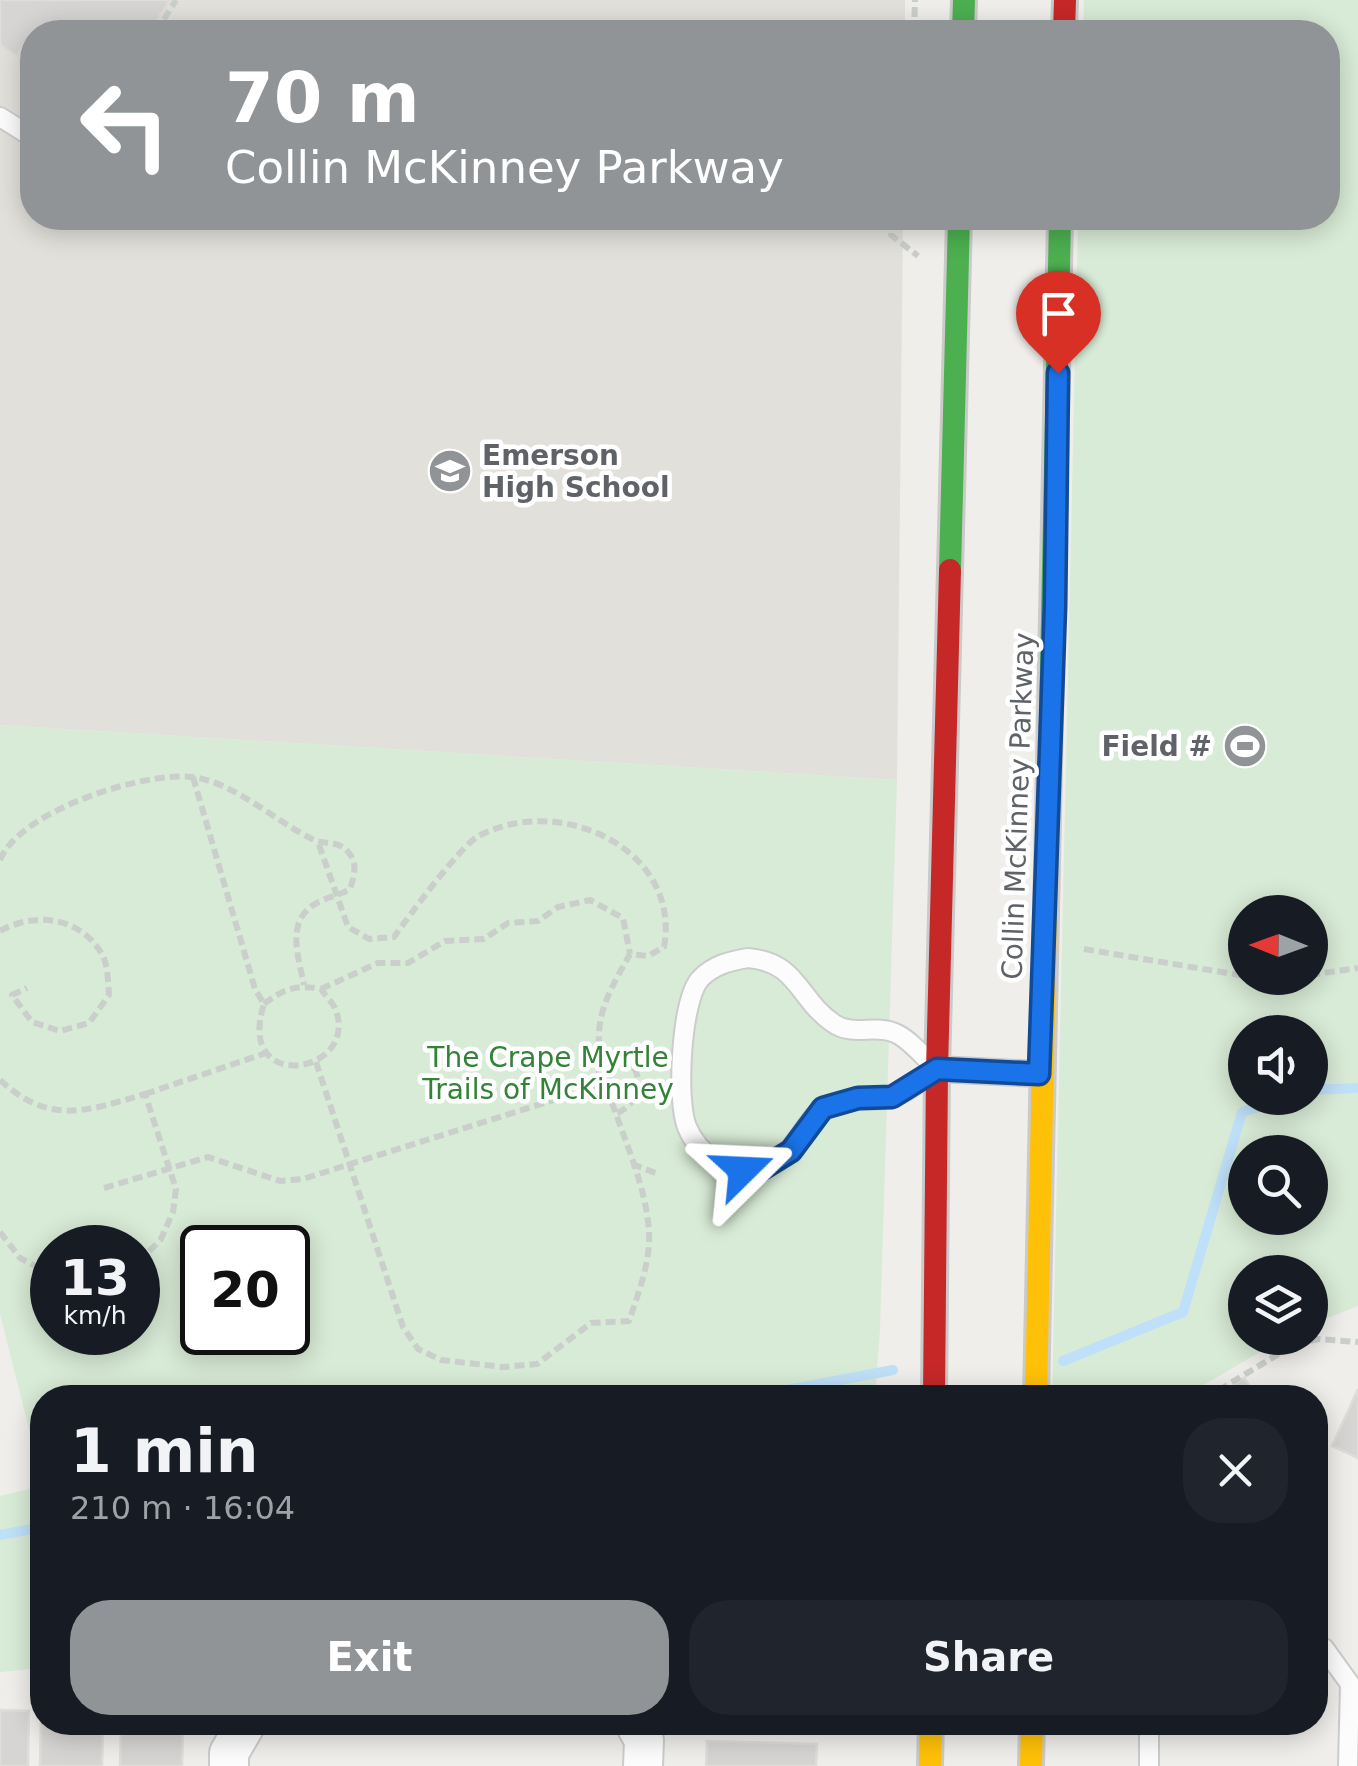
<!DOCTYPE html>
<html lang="en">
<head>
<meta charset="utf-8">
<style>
	body { margin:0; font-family:"DejaVu Sans",sans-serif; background:#20242c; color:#f1f3f6; height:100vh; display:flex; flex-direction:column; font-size:38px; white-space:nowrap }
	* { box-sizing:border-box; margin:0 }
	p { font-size:32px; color:#9ea1a6 }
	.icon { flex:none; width:55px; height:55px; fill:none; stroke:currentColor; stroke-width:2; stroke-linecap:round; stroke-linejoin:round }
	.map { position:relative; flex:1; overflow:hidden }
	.side { position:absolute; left:30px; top:1385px; width:1298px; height:350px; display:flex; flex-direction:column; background:#171b24; border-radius:40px; box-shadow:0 5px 25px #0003 }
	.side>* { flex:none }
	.banner { position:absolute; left:20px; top:20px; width:1320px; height:210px; border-radius:40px; box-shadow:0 5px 25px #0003; background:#919496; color:#fff; overflow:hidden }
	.needle { width:65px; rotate:271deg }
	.controls { position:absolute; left:1228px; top:895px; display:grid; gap:20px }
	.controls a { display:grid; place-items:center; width:100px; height:100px; border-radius:50%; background:#171b24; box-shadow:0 5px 25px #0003; font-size:50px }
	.speed { position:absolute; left:30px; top:1225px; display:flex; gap:20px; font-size:50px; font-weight:700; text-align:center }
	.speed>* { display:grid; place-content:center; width:130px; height:130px; border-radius:50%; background:#171b24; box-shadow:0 5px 25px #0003; line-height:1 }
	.speed small { font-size:25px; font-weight:400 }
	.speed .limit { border:5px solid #111; border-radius:15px; background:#fff; color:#111 }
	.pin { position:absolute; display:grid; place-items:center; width:85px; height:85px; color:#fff; margin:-102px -42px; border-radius:50% 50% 50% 0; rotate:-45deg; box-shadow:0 0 10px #0007 }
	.pin .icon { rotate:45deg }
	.me { position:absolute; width:110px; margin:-55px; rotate:69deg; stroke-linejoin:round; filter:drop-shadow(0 0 8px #0008) }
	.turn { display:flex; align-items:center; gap:35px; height:210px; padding:0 40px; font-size:45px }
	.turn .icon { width:130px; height:130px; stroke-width:2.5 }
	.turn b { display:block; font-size:70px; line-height:85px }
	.round { display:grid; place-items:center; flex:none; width:105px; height:105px; border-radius:40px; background:#20242c }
	.summary { display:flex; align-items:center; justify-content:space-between; height:170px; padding:0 40px }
	h1 { font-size:60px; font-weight:600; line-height:75px }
	.cta { display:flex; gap:20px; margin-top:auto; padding:20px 40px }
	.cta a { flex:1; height:115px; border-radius:40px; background:#919496; color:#fff; font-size:40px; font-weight:600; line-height:115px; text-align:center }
	.cta a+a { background:#20242c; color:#f1f3f6 }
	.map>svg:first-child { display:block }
</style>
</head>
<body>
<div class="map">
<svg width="1358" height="1766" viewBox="0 0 1358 1766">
	<rect width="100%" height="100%" fill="#efeeea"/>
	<polygon fill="#e2e0da" points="0,0 905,0 905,32 32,32 32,218 903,218 897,780 0,725"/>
	<g fill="#d8ebd6" fill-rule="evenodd">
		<path d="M1084 0H1358V1306L1310 1325V1272H1245V1338H1284L1183 1397 1052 1398 1078 218H1328V32H1083ZM1245 912H1310V978H1245ZM1245 1032H1310V1098H1245ZM1245 1152H1310V1218H1245Z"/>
		<path d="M0 725 897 780 880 1329 875 1397 42 1398V1481L0 1314ZM52 1248H138V1332H52ZM202 1248H288V1332H202Z"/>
		<polygon points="42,1486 42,1668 0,1672 0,1496"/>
	</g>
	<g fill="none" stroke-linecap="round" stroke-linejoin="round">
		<g stroke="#bfe0f9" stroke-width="10">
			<polyline points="1310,1090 1358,1088"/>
			<polyline points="1063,1361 1183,1312 1242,1112 1285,1098"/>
			<polyline points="744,1398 893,1370"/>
			<polyline points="0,1535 42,1527"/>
		</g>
	</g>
	<g fill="#d6d5d3" stroke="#deddd9" stroke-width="2.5">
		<polygon points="0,0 170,0 150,32 32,32 32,45 26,41 17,56 0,45"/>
		<polygon points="1244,1378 1257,1398 1216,1398"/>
		<polygon points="1358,1389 1358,1458 1332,1446"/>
		<polygon points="0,1710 29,1711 28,1766 0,1766"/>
		<polygon points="41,1714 42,1722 103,1722 102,1766 40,1766"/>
		<polygon points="121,1722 183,1722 182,1766 120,1766"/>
		<polygon points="707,1722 817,1722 817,1732 707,1729"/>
		<polygon points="707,1741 817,1744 816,1766 706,1766"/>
	</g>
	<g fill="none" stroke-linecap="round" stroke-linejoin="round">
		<g stroke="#cbcccc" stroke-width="22">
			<g id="lane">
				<polyline points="0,117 32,137"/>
				<path d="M748 958C798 962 798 999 833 1023 852 1037 875 1024 895 1033 910 1039 925 1059 937 1069 924 1078 907 1093 892 1097 872 1103 852 1096 832 1104 801 1116 797 1160 760 1169 730 1177 698 1154 687 1127 676 1100 681 1001 700 979 713 965 730 961 748 958Z"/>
				<polyline points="1315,1644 1324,1648 1350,1684 1348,1766"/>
				<polyline points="1149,1722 1149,1766"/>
			</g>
		</g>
		<g stroke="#cbcccc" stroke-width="42">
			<g id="street">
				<polyline points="634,1722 644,1740 643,1766"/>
				<polyline points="229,1766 229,1753 247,1722"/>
			</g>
		</g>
		<g stroke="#cacacb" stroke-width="28">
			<g id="fast">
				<polyline points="963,32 964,0"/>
				<polyline points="950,570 959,218"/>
				<polyline points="1050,718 1060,218"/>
			</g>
		</g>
		<g stroke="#cacacb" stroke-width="28">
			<g id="slow">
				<polyline points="1036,1398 1050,718"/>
				<polyline points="930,1766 931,1722"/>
				<polyline points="1031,1766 1032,1722"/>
			</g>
		</g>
		<g stroke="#cacacb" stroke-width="28">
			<g id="jam">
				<polyline points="1064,32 1065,0"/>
				<polyline points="937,1069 1039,1074"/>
				<polyline points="934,1398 937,1069 950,570"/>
			</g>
		</g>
		<g stroke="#cacfcc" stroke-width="6" stroke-dasharray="10 5" stroke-linecap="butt">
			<polyline points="156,32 176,0"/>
			<polyline points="914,32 915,0"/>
			<polyline points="892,218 891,235 918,256"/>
			<path d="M193 777 255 989 264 1004C234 1096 362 1074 335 1008 332 1002 325 995 321 989 297 984 283 989 264 1004"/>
			<path d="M0 860C20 811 141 772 191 777 233 781 276 822 314 840 327 845 339 840 349 853 358 864 354 877 350 889 340 895 331 896 321 901 284 917 298 955 304 985"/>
			<path d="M0 931C36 911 82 917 103 956 108 967 108 983 109 995L89 1023 60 1031 32 1022 12 995 27 988"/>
			<polyline points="1084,949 1245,976"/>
			<polyline points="1310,975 1358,968"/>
			<polyline points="1252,978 1270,981 1297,978"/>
			<polyline points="321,989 378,963 408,963 445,941 484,939 508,923 538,921 558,907 590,900 623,918 630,954"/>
			<path d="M597 1050 624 1053C644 1076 645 1099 616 1114"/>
			<path d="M316 1062 403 1327 418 1349 441 1360 503 1367 537 1364 591 1323 629 1321C638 1294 651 1261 649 1231 646 1186 624 1139 610 1097L595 1087"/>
			<polyline points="602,1074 616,1084 610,1097"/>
			<path d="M0 1080C50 1126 87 1111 145 1094L176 1189 173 1212 161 1239 138 1263"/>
			<polyline points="145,1094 266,1053"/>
			<polyline points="632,1164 658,1174"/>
			<path d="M104 1188 208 1157 280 1181 303 1179 595 1087C604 1068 596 1045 600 1023 604 998 618 976 630 954L648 956 664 947C682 848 557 792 477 837 460 847 408 917 394 937L369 939 348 927 318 842"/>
			<polyline points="0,1232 20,1258 52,1275"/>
			<polyline points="1206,1398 1295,1344 1319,1339 1358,1342"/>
		</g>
		<use href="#lane" stroke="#fdfcfc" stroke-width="18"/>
		<use href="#street" stroke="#fdfcfc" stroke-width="38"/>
		<use href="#fast" stroke="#4caf50" stroke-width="22"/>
		<use href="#slow" stroke="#ffc107" stroke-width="22"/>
		<use href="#jam" stroke="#c62828" stroke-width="22"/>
	</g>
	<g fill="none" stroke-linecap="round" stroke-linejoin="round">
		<g stroke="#114b97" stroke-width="25">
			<polyline id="route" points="743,1170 760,1170 791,1151 823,1108 858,1098 892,1097 937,1069 1039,1074 1055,606 1058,373"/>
		</g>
		<use href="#route" stroke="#1a73e8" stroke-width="18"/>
	</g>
	<defs>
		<g id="school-disc" transform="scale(2.25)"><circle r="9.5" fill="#919496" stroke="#fff"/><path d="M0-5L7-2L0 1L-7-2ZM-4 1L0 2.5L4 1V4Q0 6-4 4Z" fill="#fff"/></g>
		<g id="stadium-disc" transform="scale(2.25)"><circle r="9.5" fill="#919496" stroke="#fff"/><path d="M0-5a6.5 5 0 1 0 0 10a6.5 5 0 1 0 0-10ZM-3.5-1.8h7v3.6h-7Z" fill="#fff"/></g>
	</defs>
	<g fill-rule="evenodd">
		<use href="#school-disc" x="450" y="471"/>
		<use href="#stadium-disc" x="1245" y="746"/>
	</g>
	<g text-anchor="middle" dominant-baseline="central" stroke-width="9" stroke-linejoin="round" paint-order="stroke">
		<g font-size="28" font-weight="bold" fill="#5f6368" stroke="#fff" text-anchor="start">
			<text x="482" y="455">Emerson<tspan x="482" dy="32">High School</tspan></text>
			<text x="1212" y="746" text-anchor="end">Field #</text>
		</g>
		<g font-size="28" fill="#5f6368" stroke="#fff">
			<text transform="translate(1018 806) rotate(-88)">Collin McKinney Parkway</text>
		</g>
		<g font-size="28" fill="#348238" stroke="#fff">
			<text x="548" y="1057">The Crape Myrtle<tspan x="548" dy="32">Trails of McKinney</tspan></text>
		</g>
	</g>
</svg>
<div class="controls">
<a><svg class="needle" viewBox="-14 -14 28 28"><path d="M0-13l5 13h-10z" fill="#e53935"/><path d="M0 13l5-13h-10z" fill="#9ea1a6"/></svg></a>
<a><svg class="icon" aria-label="sound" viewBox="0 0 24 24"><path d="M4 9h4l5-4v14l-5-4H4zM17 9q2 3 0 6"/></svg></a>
<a><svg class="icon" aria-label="search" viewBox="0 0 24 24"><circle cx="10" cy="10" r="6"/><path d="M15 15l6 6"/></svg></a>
<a><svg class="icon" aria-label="layers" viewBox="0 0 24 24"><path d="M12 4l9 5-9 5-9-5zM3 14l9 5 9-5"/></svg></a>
</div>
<div class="speed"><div>13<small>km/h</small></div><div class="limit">20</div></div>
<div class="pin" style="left:1058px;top:373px;background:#d93025"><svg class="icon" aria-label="arrive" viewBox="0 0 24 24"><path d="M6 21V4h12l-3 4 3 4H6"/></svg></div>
<svg class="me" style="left:743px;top:1170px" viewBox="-20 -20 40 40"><path d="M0-17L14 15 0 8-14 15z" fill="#1a73e8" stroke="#fff" stroke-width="4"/></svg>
<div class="banner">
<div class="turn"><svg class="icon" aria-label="left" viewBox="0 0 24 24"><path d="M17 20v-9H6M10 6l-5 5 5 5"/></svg><div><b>70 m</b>Collin McKinney Parkway</div></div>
</div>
<section class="side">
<div class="summary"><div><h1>1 min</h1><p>210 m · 16:04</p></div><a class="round"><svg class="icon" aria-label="close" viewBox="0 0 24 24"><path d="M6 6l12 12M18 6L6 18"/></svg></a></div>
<div class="cta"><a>Exit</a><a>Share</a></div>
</section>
</div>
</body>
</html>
